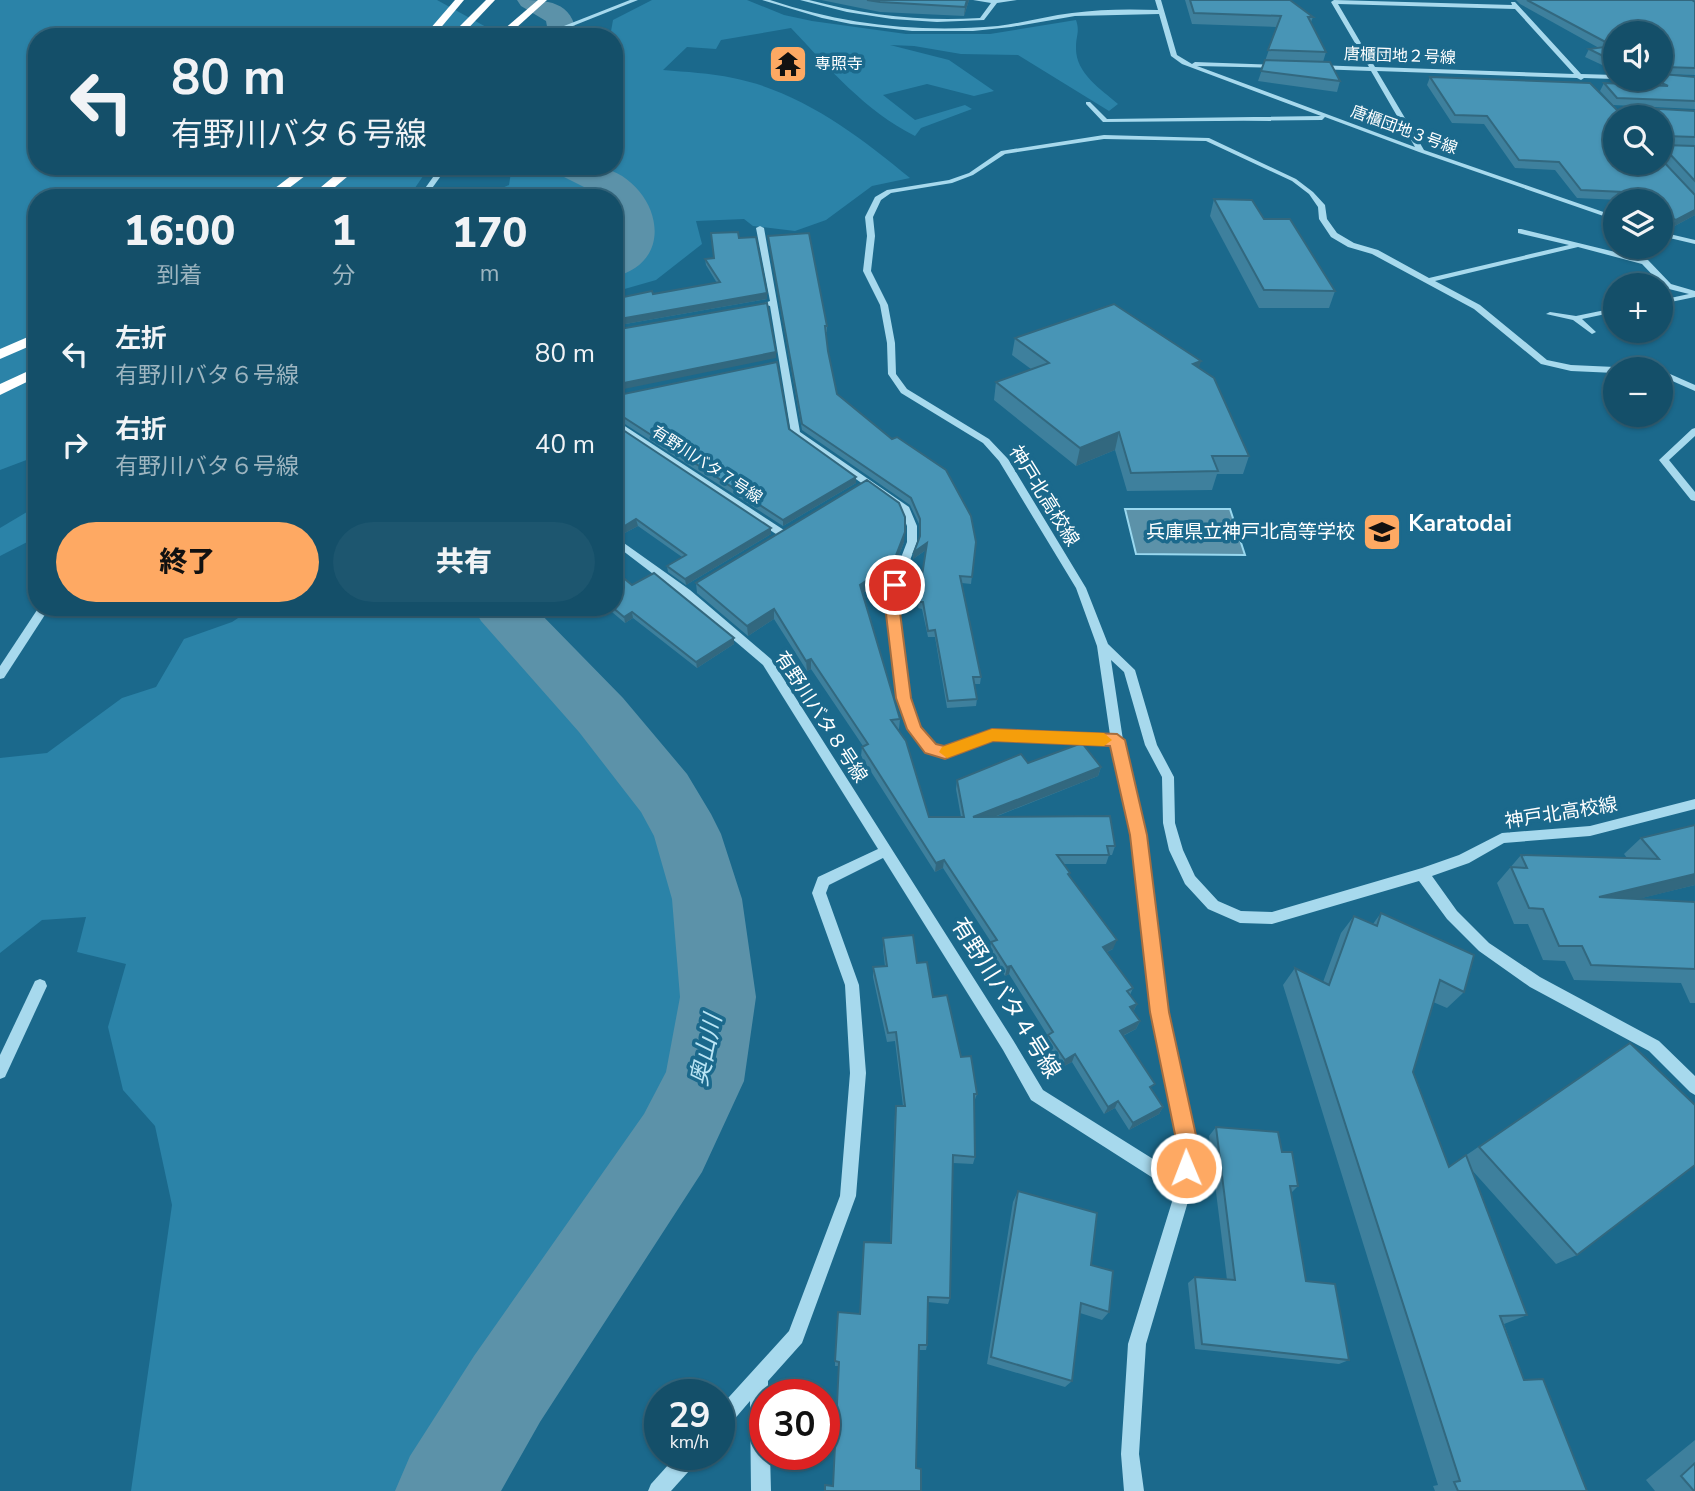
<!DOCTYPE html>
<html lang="ja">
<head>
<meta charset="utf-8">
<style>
	body { margin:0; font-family:"Nunito Sans","Noto Sans JP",sans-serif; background:#1d566f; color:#f1f3f6; height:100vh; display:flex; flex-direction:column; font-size:26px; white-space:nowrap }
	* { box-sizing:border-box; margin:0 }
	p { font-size:23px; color:#9db5c0 }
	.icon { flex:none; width:38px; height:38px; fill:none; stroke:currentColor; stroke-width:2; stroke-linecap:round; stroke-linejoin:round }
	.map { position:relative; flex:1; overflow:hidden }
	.details { position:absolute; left:28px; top:189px; width:595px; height:427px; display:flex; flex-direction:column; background:#144f69; border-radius:28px; box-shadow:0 2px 5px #0004,0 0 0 2px #33667d }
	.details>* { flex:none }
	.hud { position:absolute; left:28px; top:28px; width:595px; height:147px; border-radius:28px; box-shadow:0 2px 5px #0004,0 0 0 2px #33667d; background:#144f69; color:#f1f3f6; overflow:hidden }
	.tools { position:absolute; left:1603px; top:21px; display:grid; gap:14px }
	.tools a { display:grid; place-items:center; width:70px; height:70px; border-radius:50%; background:#144f69; box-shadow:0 2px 5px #0004,0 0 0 2px #33667d; font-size:35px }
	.speed { position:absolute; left:644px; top:1379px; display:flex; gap:14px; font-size:35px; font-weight:700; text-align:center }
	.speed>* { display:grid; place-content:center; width:91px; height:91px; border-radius:50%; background:#144f69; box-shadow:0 2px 5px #0004,0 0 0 2px #33667d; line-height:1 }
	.speed small { font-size:18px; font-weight:400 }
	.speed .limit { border:10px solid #d22; background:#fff; color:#111 }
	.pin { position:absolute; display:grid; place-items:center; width:60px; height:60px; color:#fff; margin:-30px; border:4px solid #fff; border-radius:50%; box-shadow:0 2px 7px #0007 }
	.me { position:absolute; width:77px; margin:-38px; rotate:359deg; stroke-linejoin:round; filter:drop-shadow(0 0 5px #0008) }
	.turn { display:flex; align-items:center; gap:24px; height:147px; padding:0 28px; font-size:32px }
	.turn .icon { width:91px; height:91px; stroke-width:2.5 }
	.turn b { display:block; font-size:49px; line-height:60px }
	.eta { display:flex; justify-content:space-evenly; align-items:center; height:119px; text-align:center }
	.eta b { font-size:42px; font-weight:800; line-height:49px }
	.button { display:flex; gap:14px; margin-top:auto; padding:14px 28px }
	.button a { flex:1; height:80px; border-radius:42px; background:#fea963; color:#111; font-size:28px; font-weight:800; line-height:80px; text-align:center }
	.button a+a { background:#1d566f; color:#f1f3f6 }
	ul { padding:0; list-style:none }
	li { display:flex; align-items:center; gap:21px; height:91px; padding:0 28px }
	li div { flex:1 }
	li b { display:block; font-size:26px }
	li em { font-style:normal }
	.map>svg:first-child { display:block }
</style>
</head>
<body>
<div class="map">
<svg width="1695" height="1491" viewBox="0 0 1695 1491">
	<rect width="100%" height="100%" fill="#1b698c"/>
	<g fill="#2b83a8">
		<polygon points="0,0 437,0 488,28 497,37 37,37 37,166 430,166 408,198 37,198 37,456 0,470"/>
		<path d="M652 0H747L784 15 812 21 906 34H990L1076 20C1080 32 1076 35 1076 47 1075 73 1101 89 1118 104L1109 111 1018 55 961 54 914 46 890 45 949 60 994 91 974 96 927 84 883 95 915 120 965 105 972 109 921 128 915 136C865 111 829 68 791 28L721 40 716 49 687 47 663 70C686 72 710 73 733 78 800 91 858 135 910 178L872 186 826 220 795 231 753 226 744 219 696 221 702 244 656 280 614 292V198H479L509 185 512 166H614V37H610L613 20Z"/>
		<polygon points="37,506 37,537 0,556 0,528"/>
		<polygon points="255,607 487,607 635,774 692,877 699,995 685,1090 413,1491 131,1491 172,1205 155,1126 123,1090 108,1027 126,964 77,952 86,917 42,920 0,953 0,758 47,753 122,698 156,687 184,639 232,622"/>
	</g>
	<polygon fill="#5c92a9" stroke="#99d8ef" stroke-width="2" points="1125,509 1230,509 1245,555 1136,554"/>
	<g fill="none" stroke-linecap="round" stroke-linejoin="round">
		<g fill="#5c92a9" fill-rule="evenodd">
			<path d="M517 0C547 0 573 0 577 37H549L546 21 521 6Z"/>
			<path d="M551 166C566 166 585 163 600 167 656 179 682 260 614 277L617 234 614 198H606L556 173Z"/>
			<polygon points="473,607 534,607 623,698 687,774 711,814 721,834 742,899 756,997 744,1081 702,1172 540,1422 501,1491 395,1491 410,1456 474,1356 644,1114 666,1072 680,997 672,899 654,836 641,812 579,732 481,621"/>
		</g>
		<g fill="#a7d9ed" fill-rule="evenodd">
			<polygon points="630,0 638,0 545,37 536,37"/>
			<path d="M762 0H770C844 25 920 33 998 26 1023 23 1047 16 1072 13 1101 9 1130 9 1158 10L1155 0H1161L1177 55 1192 64 1195 62 1280 65 1278 68 1197 66 1415 147 1371 71 1317 69 1314 67 1317 65 1369 67 1331 2 1334 0 1512 5 1511 2H1515L1581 74 1615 75V79L1584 78 1581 80 1577 78 1377 71 1424 150 1615 216V220L1419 152 1325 117 1322 120 1103 122 1086 104V102H1090L1107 119 1321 116 1182 64 1171 56 1159 14 1075 16 1011 27 973 31H912L851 24 822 18ZM1338 4 1515 9 1574 74 1375 67Z"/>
			<path d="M800 0H809C866 15 922 22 980 18L991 3 973 0H1017L997 3 984 20 937 22 892 19 847 12Z"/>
			<polygon points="1104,135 1209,138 1296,179 1313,192 1325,205 1327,219 1337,233 1354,243 1378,250 1429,278 1569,245 1518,233 1518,229 1521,229 1648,260 1671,284 1695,291 1695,297 1661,304 1661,300 1689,294 1665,288 1642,264 1578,247 1435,281 1480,305 1547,360 1571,365 1615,367 1619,369 1615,369 1615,373 1571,371 1541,364 1474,309 1372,254 1348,247 1331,237 1319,219 1318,207 1309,194 1292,181 1206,141 1104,139 1005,154 973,175 952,183 891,193 881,200 873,217 875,236 871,271 888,305 895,343 896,374 907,389 989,439 1008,459 1086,588 1108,644 1135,670 1157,745 1174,777 1175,823 1183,850 1195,876 1218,901 1241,911 1272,912 1422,868 1459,855 1502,833 1590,826 1695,799 1695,809 1590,836 1504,843 1469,863 1432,876 1457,911 1489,943 1540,977 1659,1041 1695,1076 1695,1095 1690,1092 1649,1051 1530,987 1479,951 1447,919 1419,881 1272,924 1240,923 1208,909 1185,884 1169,850 1163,823 1162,777 1145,745 1124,672 1111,660 1123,740 1146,835 1167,1012 1196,1149 1192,1188 1146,1344 1139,1454 1144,1491 1124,1491 1121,1454 1128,1344 1175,1192 1031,1100 1003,1050 883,858 829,885 826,893 859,985 866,1073 856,1196 802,1343 768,1381 768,1395 765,1395 765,1454 770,1454 771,1491 751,1491 750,1401 726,1429 719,1431 719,1408 789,1331 840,1196 850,1073 845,985 812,893 818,877 878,849 763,665 682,596 614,544 614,536 690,590 771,659 1013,1040 1043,1090 1177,1174 1180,1149 1153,1012 1132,835 1112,745 992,740 945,757 926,752 908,729 897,698 886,597 907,542 907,526 901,511 791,433 770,306 762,304 770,301 756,228 760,226 764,228 800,432 909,507 917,526 917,542 896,597 909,698 919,727 934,745 945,747 992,730 1110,735 1097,646 1076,588 999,461 983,443 901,393 888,374 887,343 880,305 863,271 867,236 865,217 875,197 887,190 949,180 969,173 1001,151"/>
			<polygon points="441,166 448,166 425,198 418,198"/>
			<polygon points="1661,232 1695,240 1695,244 1661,236"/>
			<polygon points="1615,308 1615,312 1582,319 1596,332 1592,334 1573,320 1546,314 1550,312 1576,316"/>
			<polygon points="1631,366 1639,366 1643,369 1627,369"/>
			<polygon points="1661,370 1695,385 1695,391 1661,376"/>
			<polygon points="614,419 787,532 787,536 779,536 614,426"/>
			<polygon points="1695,428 1695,436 1669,460 1695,492 1695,501 1691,500 1659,460 1692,429"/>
			<polygon points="39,607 50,607 4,678 0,679 0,666"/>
			<polygon points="40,979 45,981 47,986 5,1077 0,1079 0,1055 35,981"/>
			<polygon points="678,1454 700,1454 698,1461 671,1491 648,1491 651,1484"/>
		</g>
		<g fill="#fff" fill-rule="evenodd">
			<polygon points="455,0 464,0 433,37 423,37"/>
			<polygon points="486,0 495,0 460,37 449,37"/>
			<polygon points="538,0 547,0 506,37 495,37"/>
			<polygon points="304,166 318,166 276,198 262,198"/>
			<polygon points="346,166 360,166 322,198 308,198"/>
			<polygon points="37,333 37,343 0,359 0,349"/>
			<polygon points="37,367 37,377 0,395 0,384"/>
		</g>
	</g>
	<g fill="#3e809d" fill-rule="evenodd">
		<polygon points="821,0 969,0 964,16 880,12"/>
		<polygon points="1185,0 1290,0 1313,17 1311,22 1326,52 1323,62 1340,81 1337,92 1258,81 1277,27 1192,24"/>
		<polygon points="1516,0 1695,0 1695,75 1662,74 1695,77 1695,109 1613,105 1600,91 1604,83 1645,85 1632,79 1661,79 1615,33 1615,71 1585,57 1589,49 1599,48 1520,4"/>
		<path d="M1430 77 1620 113 1623 112 1626 107 1695 111V145H1664L1695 146V215L1671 228 1661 225V201H1620L1619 200 1577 198 1555 170 1515 168 1484 124 1452 123 1427 85ZM1662 160H1663L1694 194Z"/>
		<polygon points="1214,199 1264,219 1335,291 1329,308 1259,308 1210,216"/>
		<polygon points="768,236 827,326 827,332 826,332 828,351 837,394 976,542 971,584 962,583 981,677 980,684 974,684 977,699 976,706 947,708 935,637 928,637 922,609 918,608 926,550 913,559 914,552 920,537 920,526 910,505 802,430"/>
		<polygon points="739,238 767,299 614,326 614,299 653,294 717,283 706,265 705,259 714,258"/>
		<polygon points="1015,338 1199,368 1249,456 1243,474 1217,474 1212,490 1127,491 1115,450 1076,466 994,400 996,382 1031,369 1012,355"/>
		<polygon points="614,396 789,429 856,483 783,526 614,417"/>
		<polygon points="614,424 771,534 686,585 668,572 667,566 682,557 638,526 619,536 614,535"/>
		<polygon points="904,542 892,573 863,593 900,719 899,729 898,729 929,817 961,817 956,789 957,780 1028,763 1101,767 1098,776 995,817 1115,846 1112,855 1109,855 1106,864 1064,864 1070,873 1069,875 1113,949 1107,952 1133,988 1130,995 1137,1004 1133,1012 1140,1021 1136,1029 1123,1036 1152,1090 1163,1107 1159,1114 1129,1130 1115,1108 1104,1114 1072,1062 1062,1067 1046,1043 1048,1036 1009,974 1005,976 990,951 991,942 943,868 935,872 861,756 862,747 863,746 811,669 807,671 774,619 748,636 697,593 696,583"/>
		<polygon points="632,585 734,644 697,668 633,618 625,623 606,607 614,607"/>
		<polygon points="1695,825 1695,885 1637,899 1695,902 1695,1003 1690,1003 1681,983 1574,980 1565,961 1543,960 1528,924 1514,924 1497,883 1521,855 1627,858 1624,854 1641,838"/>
		<polygon points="1381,913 1464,992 1447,1008 1433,1002 1413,1072 1449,1167 1630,1043 1577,1255 1556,1264 1471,1169 1527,1315 1504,1324 1524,1380 1587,1491 1435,1491 1433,1486 1438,1485 1283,985 1295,968 1323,982 1341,933 1354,916 1373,924"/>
		<polygon points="883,938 917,963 977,1094 974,1102 975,1157 973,1164 953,1163 950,1298 948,1304 928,1302 927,1345 926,1350 919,1350 833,1486 839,1366 835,1366 835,1361 860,1314 890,1243 895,1114 903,1106 895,1041 887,1042 873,977 873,967 885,966 883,949"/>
		<polygon points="1216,1127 1282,1152 1298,1186 1291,1193 1306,1281 1349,1360 1339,1364 1195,1349 1188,1283 1195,1277 1227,1280 1209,1136"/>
		<polygon points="1018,1191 1091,1265 1109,1312 1102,1320 1080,1313 1072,1381 1065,1387 987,1364 1013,1202"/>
		<polygon points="1695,1440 1695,1491 1655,1491 1646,1480"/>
	</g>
	<g fill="#32687f">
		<polygon points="967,0 969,0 964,16 965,7"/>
		<polygon points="1668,152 1663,160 1661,161 1661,154"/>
		<polygon points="1695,210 1695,215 1671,228 1676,220"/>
		<polygon points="767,293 767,299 614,326 614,320"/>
		<polygon points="776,352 776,358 614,391 614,385"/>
		<polygon points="1201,361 1196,379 1193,364"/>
		<polygon points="1119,432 1115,450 1076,466 1080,448"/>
		<polygon points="856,477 856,483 783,526 783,520"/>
		<polygon points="636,519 638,526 619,536 618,530"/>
		<polygon points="771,528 771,534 686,585 685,579"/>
		<polygon points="905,532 904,542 892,573 860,595 860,585"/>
		<polygon points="927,543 926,550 913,559 914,552"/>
		<polygon points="774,609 774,619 748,636 747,626"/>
		<polygon points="632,612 633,618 625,623 624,617"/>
		<polygon points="734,638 734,644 697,668 696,662"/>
		<polygon points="811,659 811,669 807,671 806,661"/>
		<polygon points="1101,767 1098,776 971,826 973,817"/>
		<polygon points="944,860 943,868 935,872 936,863"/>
		<polygon points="1695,874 1695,885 1582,913 1599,897"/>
		<polygon points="1117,940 1113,949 1100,955 1103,947"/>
		<polygon points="1011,966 1009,974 1005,976 1007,967"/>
		<polygon points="1137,1004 1133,1012 1130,1007"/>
		<polygon points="1140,1021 1136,1029 1116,1039 1120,1031"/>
		<polygon points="1075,1054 1072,1062 1062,1067 1065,1060"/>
		<polygon points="1118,1101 1115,1108 1104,1114 1108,1107"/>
		<polygon points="1163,1107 1159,1114 1129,1130 1133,1123"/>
	</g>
	<g fill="#4895b6" stroke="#32687f" stroke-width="2">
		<polygon points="867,0 967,0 965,7 880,2"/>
		<polygon points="1190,0 1290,0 1313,17 1308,17 1326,52 1268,50 1281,16 1194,13"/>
		<polygon points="1527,0 1692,0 1695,2 1695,68 1665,67 1661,74 1695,77 1695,101 1617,98 1604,83 1668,86 1653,79 1661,79 1661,33 1615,33 1615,62 1589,49 1613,46"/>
		<polygon points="1265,60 1330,62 1340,81 1261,71"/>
		<polygon points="1430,77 1590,83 1620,113 1626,111 1626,107 1695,111 1695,137 1666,136 1664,145 1695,146 1695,181 1668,152 1661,154 1661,117 1615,117 1615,163 1661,163 1661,159 1695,195 1695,210 1676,220 1661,214 1661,201 1632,201 1624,192 1581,190 1559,162 1519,160 1487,116 1455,115"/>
		<polygon points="1214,199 1252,200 1264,219 1290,219 1335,291 1264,290"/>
		<polygon points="738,232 739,238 756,237 767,293 614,320 614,299 652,291 653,294 720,282 705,259 714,258 711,233"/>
		<polygon points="809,233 827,326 825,326 828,351 837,394 892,439 897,437 946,470 971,516 976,542 972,577 960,576 981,677 973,677 977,699 948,701 935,630 928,631 923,602 918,602 927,543 914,552 920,536 920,519 911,498 802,424 768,236"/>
		<polygon points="767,303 776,352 614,385 614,330"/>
		<polygon points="1114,304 1201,361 1193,364 1214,378 1249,456 1212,456 1218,471 1131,473 1119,432 1080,448 996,382 1049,363 1015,338"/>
		<polygon points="777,362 789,429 856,477 783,520 614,411 614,396"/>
		<polygon points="614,424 771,528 685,579 667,566 686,555 636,519 618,530 614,529"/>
		<polygon points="867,480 899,503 905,517 905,532 893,563 860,585 900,719 891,720 906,741 929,817 964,817 957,780 1021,754 1028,763 1082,743 1101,767 973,817 1110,816 1115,846 1107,846 1109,855 1057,855 1070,873 1068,874 1117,940 1103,947 1133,988 1127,991 1137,1004 1130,1007 1140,1021 1120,1031 1155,1084 1150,1087 1163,1107 1133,1123 1118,1101 1108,1107 1075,1054 1065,1060 1048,1035 1053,1032 1011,966 1007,967 991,942 997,940 944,860 936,863 862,747 868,744 811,659 806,661 774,609 747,626 696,583"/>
		<polygon points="614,570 632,585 654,573 734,638 696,662 632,612 624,617 612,607 614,607"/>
		<polygon points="1695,825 1695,874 1599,897 1695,902 1695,969 1591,965 1582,946 1559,946 1543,909 1529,908 1511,867 1527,868 1521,855 1659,859 1641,838"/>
		<polygon points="1381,913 1474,955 1464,992 1440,980 1413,1072 1449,1167 1466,1155 1527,1315 1500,1316 1524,1380 1543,1379 1587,1491 1458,1491 1454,1482 1460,1481 1295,968 1329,985 1354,916 1377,926"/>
		<polygon points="913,935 917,963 927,962 933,997 947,995 961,1057 971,1056 977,1094 974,1094 975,1157 953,1155 950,1298 928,1297 927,1345 919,1345 916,1468 921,1469 921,1491 825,1491 825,1485 833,1486 839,1362 835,1361 838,1312 860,1314 864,1242 891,1243 896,1106 905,1106 896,1032 888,1033 873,967 887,966 883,938"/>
		<polygon points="1630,1043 1695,1105 1695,1165 1577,1255 1479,1147"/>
		<polygon points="1216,1127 1278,1132 1282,1152 1292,1152 1298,1186 1290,1186 1306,1281 1335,1284 1349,1360 1202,1344 1195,1277 1235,1280"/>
		<polygon points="1018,1191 1097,1213 1091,1265 1113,1271 1109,1312 1081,1303 1072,1381 991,1357"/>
		<polygon points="1695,1463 1695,1491 1694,1491 1681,1476"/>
	</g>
	<polygon fill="#fea963" stroke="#a56e40" stroke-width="2" points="895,580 902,585 898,597 911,698 921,727 936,744 944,746 992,729 1117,734 1125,740 1147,835 1169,1012 1199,1149 1193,1176 1186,1179 1179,1176 1175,1168 1178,1149 1150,1012 1130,835 1110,746 993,741 945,759 925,753 907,729 896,698 884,597 890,581"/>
	<polygon fill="#f59e0b" points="992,729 1104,733 1112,740 1104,746 993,741 947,758 939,752 942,747"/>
	<defs>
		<g id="temple-square" transform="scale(2.0125)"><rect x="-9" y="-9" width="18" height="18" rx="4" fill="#fea963" stroke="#1b698c"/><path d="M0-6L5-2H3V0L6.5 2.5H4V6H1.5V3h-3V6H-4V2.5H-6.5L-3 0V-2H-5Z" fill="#111"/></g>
		<g id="school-square" transform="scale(2.0125)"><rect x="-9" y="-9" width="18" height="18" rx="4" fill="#fea963" stroke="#1b698c"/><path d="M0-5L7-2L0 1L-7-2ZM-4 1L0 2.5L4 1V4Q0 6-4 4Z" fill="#111"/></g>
	</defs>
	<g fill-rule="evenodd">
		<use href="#temple-square" x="788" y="64"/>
		<use href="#school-square" x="1382" y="532"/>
	</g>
	<g text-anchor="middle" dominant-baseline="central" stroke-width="7" stroke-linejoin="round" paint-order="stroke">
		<g font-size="16" fill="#fff" stroke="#1b698c">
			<text transform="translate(1400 56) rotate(2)">唐櫃団地２号線</text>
			<text transform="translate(1404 130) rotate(20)">唐櫃団地３号線</text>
			<text transform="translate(707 465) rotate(33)">有野川バタ７号線</text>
		</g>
		<g font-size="16" fill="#fff" stroke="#1b698c" text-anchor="start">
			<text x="815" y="64">専照寺</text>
		</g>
		<g font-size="19" fill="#fff" stroke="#1b698c">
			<text transform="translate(1044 496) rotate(58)">神戸北高校線</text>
			<text transform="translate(821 717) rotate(57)">有野川バタ８号線</text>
			<text transform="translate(1561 813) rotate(-9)">神戸北高校線</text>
		</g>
		<g font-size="19" fill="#fff" stroke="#1b698c" text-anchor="end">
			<text x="1355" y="532">兵庫県立神戸北高等学校</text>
		</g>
		<g font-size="23" font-weight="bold" fill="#fff" stroke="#1b698c">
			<text x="1460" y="523">Karatodai</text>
		</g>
		<g font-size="23" fill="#fff" stroke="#1b698c">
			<text transform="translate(1006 998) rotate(58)">有野川バタ４号線</text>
		</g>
		<g font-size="24" font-style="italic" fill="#bae5f5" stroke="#1b698c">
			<text transform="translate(706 1050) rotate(-78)">奥山川</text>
		</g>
	</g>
</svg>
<div class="tools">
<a><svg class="icon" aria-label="sound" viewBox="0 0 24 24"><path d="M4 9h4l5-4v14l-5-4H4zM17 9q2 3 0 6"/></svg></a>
<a><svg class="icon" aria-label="search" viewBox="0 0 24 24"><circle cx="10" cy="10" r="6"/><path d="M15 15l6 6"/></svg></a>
<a><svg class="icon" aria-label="layers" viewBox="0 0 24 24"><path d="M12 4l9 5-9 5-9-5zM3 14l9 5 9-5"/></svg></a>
<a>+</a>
<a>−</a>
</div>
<div class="speed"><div>29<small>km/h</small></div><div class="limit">30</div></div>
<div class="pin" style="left:895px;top:585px;background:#d93025"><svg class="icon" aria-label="arrive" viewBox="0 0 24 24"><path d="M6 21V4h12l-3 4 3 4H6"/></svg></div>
<svg class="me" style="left:1186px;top:1168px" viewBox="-20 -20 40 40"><circle r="17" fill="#fea963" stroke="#fff" stroke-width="3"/><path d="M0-11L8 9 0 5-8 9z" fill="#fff"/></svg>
<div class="hud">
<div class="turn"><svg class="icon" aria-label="left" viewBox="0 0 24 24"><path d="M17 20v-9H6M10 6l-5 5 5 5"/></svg><div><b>80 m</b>有野川バタ６号線</div></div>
</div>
<section class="details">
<div class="eta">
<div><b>16:00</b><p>到着</p></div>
<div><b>1</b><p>分</p></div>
<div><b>170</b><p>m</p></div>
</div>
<ul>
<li><svg class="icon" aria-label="left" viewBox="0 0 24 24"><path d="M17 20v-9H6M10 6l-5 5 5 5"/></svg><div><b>左折</b><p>有野川バタ６号線</p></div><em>80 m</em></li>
<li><svg class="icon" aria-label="right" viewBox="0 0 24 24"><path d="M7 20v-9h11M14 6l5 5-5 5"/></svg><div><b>右折</b><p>有野川バタ６号線</p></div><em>40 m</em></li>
</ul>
<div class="button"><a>終了</a><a>共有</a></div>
</section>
</div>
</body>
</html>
